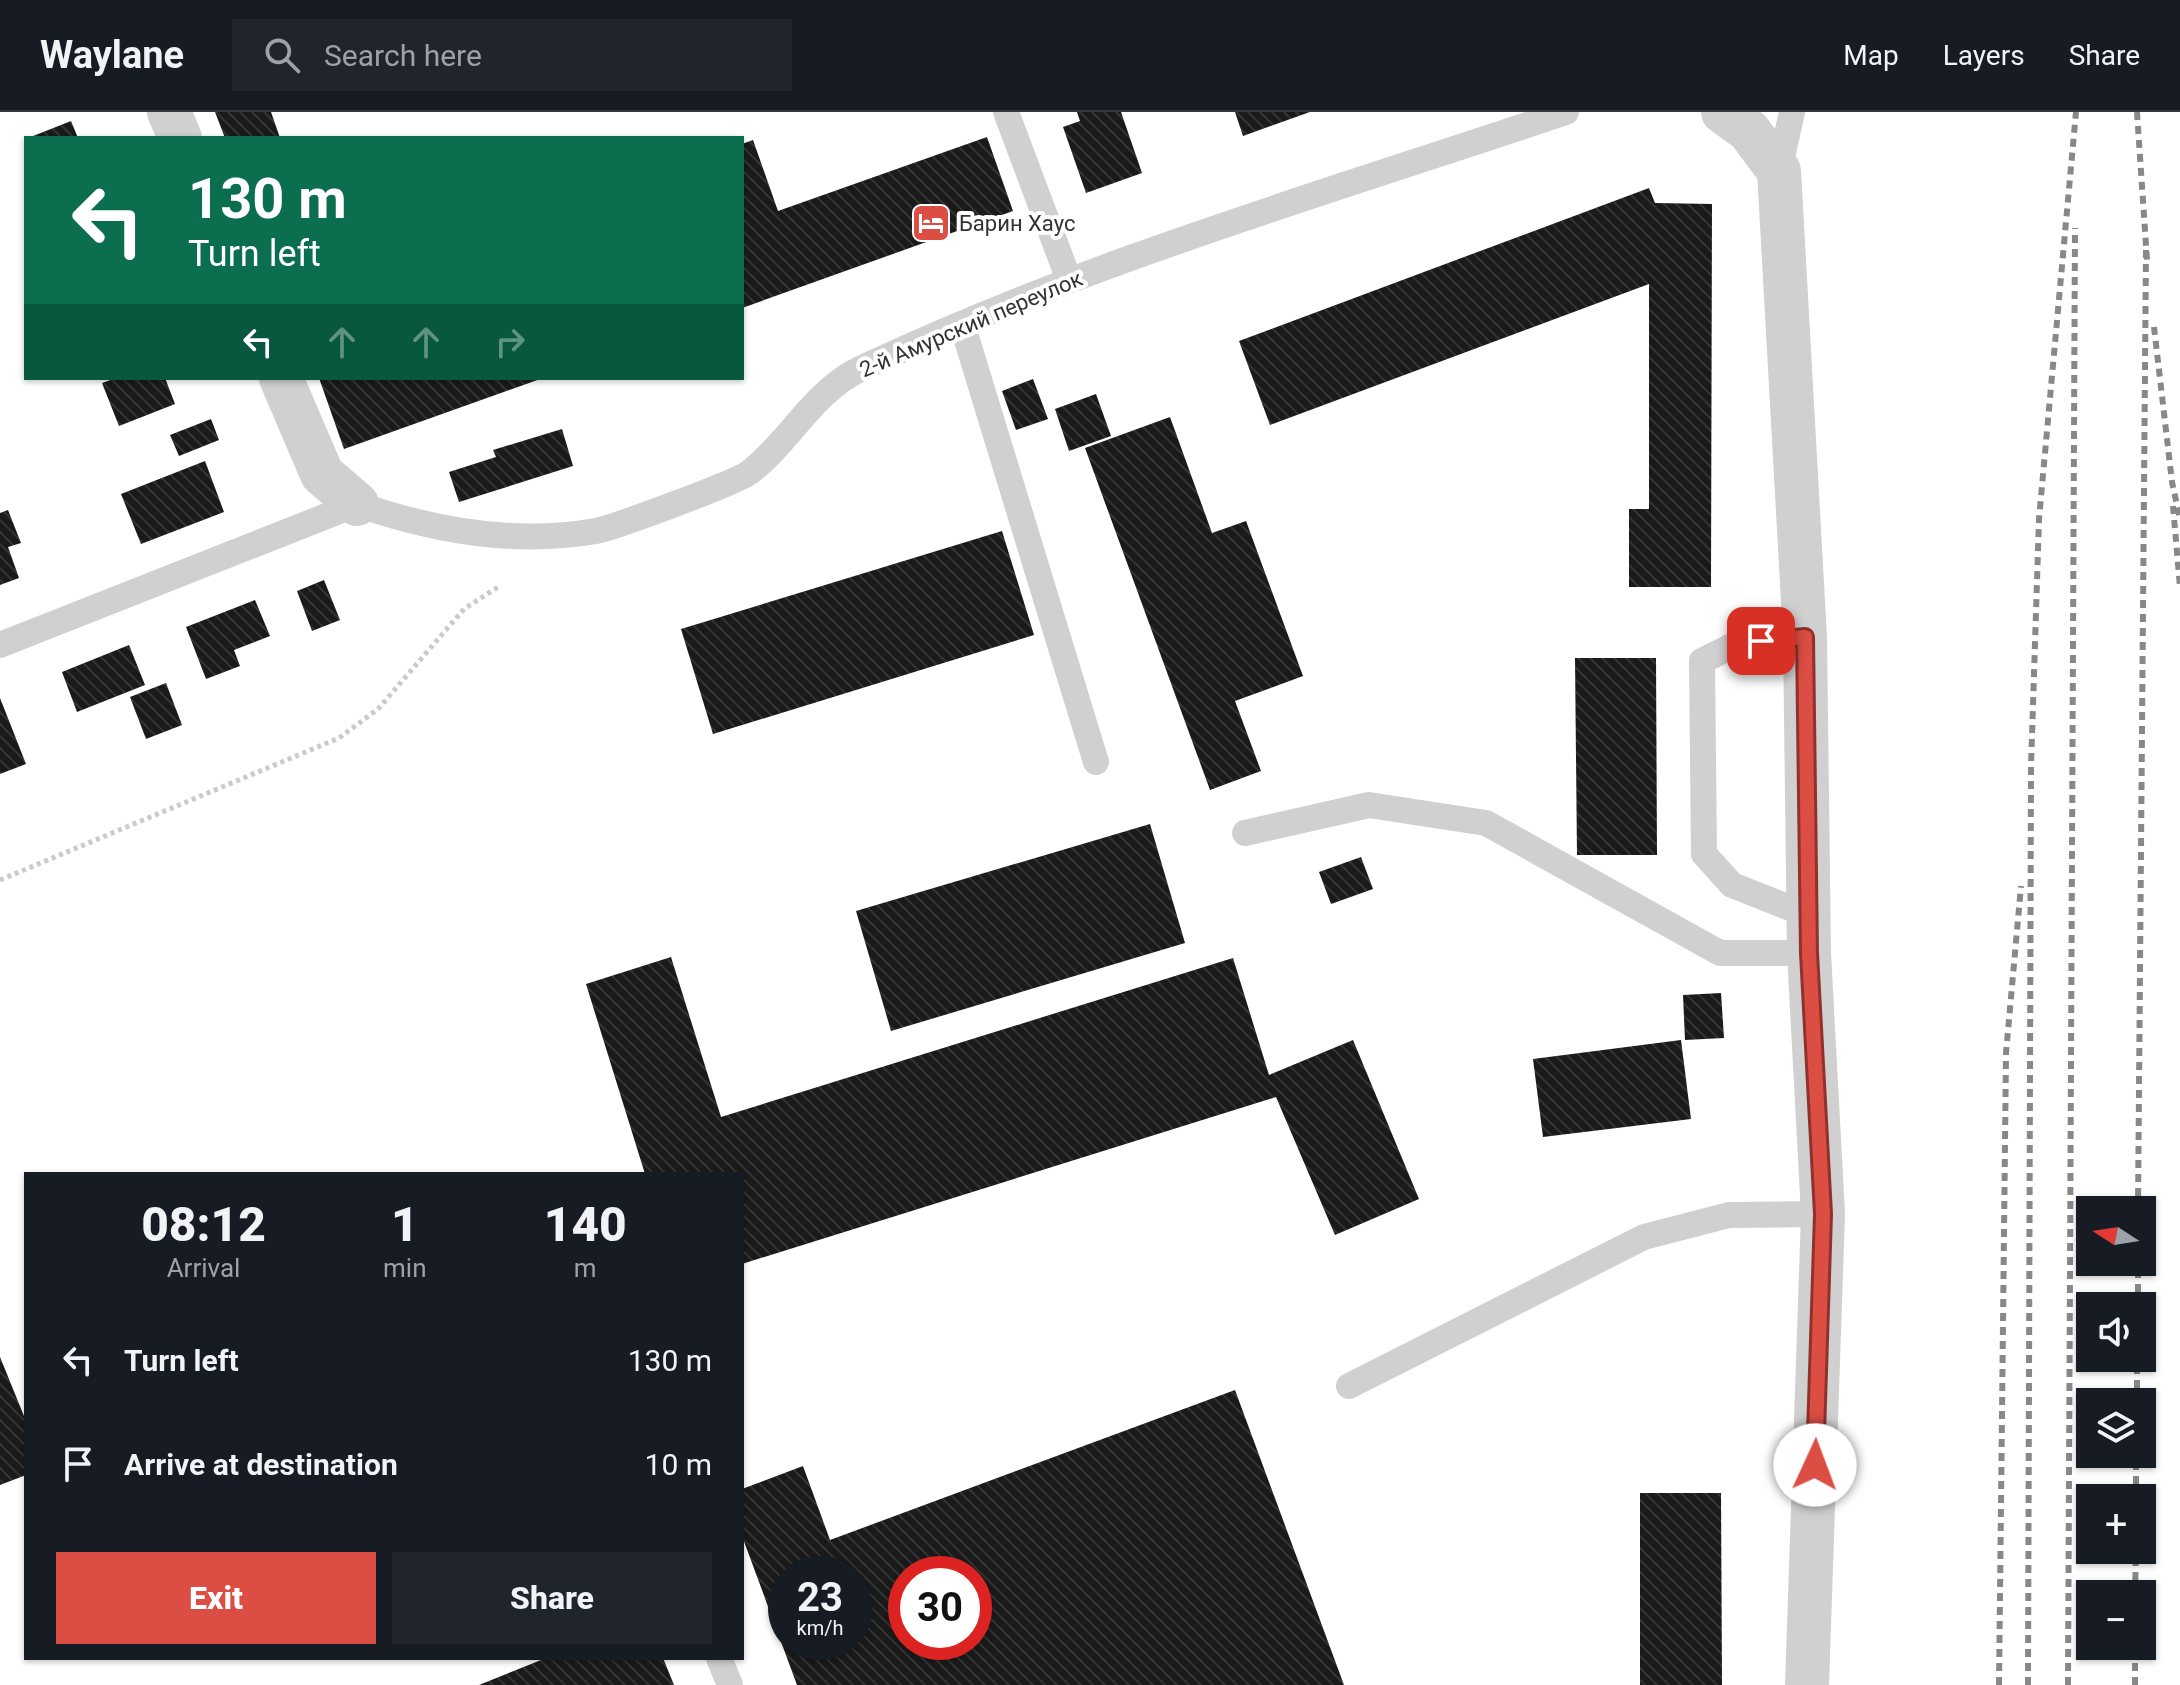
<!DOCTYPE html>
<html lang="en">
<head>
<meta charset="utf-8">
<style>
	body { margin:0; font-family:Roboto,sans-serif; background:#20242c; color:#f1f3f6; height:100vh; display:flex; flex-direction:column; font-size:30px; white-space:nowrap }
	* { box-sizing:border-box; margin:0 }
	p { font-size:26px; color:#9ea1a6 }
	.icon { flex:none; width:44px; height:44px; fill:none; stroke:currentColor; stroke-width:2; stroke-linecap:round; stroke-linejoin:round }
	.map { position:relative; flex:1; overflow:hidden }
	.details { position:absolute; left:24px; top:1060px; width:720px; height:488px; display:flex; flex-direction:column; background:#171b24; border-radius:0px; box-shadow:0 2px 6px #0004 }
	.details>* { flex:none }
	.top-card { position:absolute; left:24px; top:24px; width:720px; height:244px; border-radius:0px; box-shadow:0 2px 6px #0004; background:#0b6e4f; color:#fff; overflow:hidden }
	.needle { width:52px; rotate:282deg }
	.tools { position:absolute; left:2076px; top:1084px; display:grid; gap:16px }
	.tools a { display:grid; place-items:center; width:80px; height:80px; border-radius:0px; background:#171b24; box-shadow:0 2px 6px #0004; font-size:40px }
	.speed { position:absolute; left:768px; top:1444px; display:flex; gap:16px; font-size:40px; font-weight:700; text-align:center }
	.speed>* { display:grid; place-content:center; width:104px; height:104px; border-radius:50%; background:#171b24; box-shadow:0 2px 6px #0004; line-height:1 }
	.speed small { font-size:20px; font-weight:400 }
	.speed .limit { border:12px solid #d22; background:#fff; color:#111 }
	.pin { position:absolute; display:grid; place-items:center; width:68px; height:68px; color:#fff; margin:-34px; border-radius:16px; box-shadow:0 4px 12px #0006 }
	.me { position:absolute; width:88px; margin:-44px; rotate:2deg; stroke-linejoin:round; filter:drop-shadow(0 0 6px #0008) }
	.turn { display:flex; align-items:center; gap:28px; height:168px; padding:0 32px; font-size:36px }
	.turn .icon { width:104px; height:104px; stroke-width:2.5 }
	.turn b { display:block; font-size:56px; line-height:68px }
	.lanes { display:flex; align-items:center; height:76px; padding:0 32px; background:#0003; justify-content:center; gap:40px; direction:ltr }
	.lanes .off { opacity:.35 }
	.eta { display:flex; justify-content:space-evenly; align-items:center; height:136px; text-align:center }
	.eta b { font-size:48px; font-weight:800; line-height:56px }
	.cta { display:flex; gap:16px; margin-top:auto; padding:16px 32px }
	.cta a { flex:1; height:92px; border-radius:0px; background:#dc4d43; color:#fff; font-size:32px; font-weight:800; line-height:92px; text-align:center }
	.cta a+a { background:#20242c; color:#f1f3f6 }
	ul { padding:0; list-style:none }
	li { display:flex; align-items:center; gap:24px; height:104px; padding:0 32px }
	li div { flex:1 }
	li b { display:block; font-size:30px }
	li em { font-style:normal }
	header { display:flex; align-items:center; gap:48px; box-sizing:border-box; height:112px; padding:0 40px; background:#171b24; border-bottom:2px solid #363941 }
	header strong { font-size:38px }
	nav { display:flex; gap:44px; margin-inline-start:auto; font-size:28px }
	.search { width:560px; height:72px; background:#20242c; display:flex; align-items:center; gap:20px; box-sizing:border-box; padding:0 28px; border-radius:0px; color:#9ea1a6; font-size:30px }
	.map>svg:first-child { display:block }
</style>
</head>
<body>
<header>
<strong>Waylane</strong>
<div class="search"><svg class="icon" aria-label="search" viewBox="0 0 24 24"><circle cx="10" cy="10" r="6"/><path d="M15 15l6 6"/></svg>Search here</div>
<nav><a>Map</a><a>Layers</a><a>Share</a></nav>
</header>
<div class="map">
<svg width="2180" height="1573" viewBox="0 0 2180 1573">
	<defs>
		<pattern id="building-back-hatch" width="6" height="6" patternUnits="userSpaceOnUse" patternTransform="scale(2)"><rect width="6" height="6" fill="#1a1a1a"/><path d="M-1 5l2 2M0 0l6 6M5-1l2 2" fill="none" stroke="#333"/></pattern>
	</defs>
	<rect width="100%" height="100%" fill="#fff"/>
	<g fill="url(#building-back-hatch)" fill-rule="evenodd">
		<polygon points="215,0 271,0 280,26 225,26"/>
		<polygon points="1077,0 1121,0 1142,61 1086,81 1063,15 1080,9"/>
		<polygon points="1235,0 1310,0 1243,24"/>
		<polygon points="71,9 78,26 28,26"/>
		<polygon points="987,25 1013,99 742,196 742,32 753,28 778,99"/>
		<polygon points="1649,76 1655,91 1712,92 1711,475 1629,475 1629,397 1649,397 1649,172 1270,313 1239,229"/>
		<polygon points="116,266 165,266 175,292 119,314 102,271"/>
		<polygon points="319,266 543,266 344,337"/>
		<polygon points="1033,267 1048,307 1016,318 1002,279"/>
		<polygon points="1096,282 1111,324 1069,339 1055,297"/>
		<polygon points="1170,305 1212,421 1246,409 1303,564 1235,589 1261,659 1210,678 1085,336"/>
		<polygon points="211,307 219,328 179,344 170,323"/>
		<polygon points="562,317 573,354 459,390 449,360 496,345 493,338"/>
		<polygon points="205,349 224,400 141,432 121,382"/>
		<polygon points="8,398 21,431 8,435 19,466 0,473 0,401"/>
		<polygon points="1002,419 1034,523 713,622 681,517"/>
		<polygon points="324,468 340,508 312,519 297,479"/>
		<polygon points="255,488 270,524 234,538 240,554 206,567 186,515"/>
		<polygon points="129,533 145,573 77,600 62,560"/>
		<polygon points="1575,546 1656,546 1657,743 1577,743"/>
		<polygon points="166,571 182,613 146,627 130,585"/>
		<polygon points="0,586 26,652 0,662"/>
		<polygon points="1150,712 1185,831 891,919 856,799"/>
		<polygon points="1361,745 1373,777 1331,792 1319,760"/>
		<polygon points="671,845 721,1005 1233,846 1269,963 1353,928 1419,1087 1335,1123 1276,985 742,1152 742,1062 645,1062 586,872"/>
		<polygon points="1721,881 1724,926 1685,928 1683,883"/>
		<polygon points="1681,928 1691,1007 1543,1025 1533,947"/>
		<polygon points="0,1245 26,1309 26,1363 0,1373"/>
		<path d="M1235 1278 1344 1573H797L742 1424V1377L803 1354 830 1428ZM786 1462H854V1530H786ZM906 1462H974V1530H906Z"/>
		<polygon points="1640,1381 1721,1381 1722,1573 1640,1573"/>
		<polygon points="546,1546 663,1546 674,1573 479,1573"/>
	</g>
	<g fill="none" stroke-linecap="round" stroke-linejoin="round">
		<polyline stroke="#cacaca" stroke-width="5" stroke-dasharray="4 4" stroke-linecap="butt" points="0,768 339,626 378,597 464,497 498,475"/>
		<g stroke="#d0d0d0" stroke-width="26">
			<polyline points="1006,0 1069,168"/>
			<polyline points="1779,59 1792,0"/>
			<polyline points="962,212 1096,650"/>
			<polyline points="1805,525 1738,531 1702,549 1704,742 1732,773 1808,803"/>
			<path d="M0 533 357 392C434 419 515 433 596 419 615 415 738 370 750 360 790 329 813 280 860 257 1086 150 1329 80 1566 0"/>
			<polyline points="1245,721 1369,693 1486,711 1720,841 1809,841"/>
			<polyline points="1349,1274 1644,1125 1729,1103 1823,1102"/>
			<polyline points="719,1546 730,1573"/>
		</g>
		<g stroke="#d0d0d0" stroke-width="44">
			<polyline points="169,0 180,26"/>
			<polyline points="1723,0 1749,19 1779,59 1805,525 1809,841 1823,1102 1807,1573"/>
			<polyline points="281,266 322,362 357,392"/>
		</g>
		<g stroke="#888" stroke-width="6" stroke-dasharray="8 6" stroke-linecap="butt">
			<polyline points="2137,0 2147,148"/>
			<polyline points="2154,215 2172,370 2180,407"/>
			<polyline points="2173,394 2180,475"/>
			<polyline points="2138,1098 2146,138"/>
			<polyline points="2138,1194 2138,1150"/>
			<polyline points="2137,1290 2137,1246"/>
			<polyline points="2136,1386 2136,1342"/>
			<polyline points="2135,1482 2136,1438"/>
			<polyline points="1999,1573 2006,941 2021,774"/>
			<polyline points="2028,1573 2031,655 2039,407 2076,0"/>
			<polyline points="2068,1573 2075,116"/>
			<polyline points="2135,1573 2135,1534"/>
		</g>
	</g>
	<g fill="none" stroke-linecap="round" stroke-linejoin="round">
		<g stroke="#8f322c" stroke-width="20">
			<polyline id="route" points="1761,529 1805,525 1809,841 1823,1102 1815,1353"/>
		</g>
		<use href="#route" stroke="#dc4d43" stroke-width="14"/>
	</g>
	<defs>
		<g id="hotel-square" transform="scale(2)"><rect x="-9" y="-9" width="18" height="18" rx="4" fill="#dc4d43" stroke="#fff"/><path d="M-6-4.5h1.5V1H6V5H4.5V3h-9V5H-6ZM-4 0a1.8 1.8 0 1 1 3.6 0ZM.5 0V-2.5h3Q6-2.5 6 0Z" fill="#fff"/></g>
	</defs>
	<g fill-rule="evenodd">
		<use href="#hotel-square" x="931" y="111"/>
	</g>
	<g text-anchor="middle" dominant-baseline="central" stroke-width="8" stroke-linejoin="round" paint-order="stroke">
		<g font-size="22" fill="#333" stroke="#fff" text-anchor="start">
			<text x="959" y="111">Барин Хаус</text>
		</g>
		<g font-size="22" fill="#333" stroke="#fff">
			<text transform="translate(971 212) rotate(-23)">2-й Амурский переулок</text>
		</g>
	</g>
</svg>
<div class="tools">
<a><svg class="needle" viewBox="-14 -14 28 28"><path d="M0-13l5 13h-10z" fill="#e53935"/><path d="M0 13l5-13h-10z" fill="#9ea1a6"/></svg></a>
<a><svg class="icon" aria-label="sound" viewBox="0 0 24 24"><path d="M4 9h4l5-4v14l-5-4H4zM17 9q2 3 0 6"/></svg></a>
<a><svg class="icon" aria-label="layers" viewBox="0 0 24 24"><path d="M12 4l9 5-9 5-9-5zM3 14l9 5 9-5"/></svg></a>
<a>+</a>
<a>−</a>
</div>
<div class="speed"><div>23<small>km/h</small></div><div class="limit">30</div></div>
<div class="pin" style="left:1761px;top:529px;background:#d93025"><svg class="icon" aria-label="arrive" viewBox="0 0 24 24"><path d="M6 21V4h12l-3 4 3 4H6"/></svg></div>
<svg class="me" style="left:1815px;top:1353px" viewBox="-20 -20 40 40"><circle r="19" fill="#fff"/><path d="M0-13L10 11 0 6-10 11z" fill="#dc4d43"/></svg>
<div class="top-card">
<div class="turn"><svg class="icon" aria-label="left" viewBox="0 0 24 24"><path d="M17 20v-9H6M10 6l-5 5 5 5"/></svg><div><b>130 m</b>Turn left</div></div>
<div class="lanes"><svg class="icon" aria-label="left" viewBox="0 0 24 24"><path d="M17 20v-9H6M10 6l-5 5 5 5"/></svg><svg class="icon off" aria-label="ahead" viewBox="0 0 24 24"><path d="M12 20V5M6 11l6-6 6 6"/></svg><svg class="icon off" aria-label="ahead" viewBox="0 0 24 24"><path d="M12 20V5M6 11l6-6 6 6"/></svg><svg class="icon off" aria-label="right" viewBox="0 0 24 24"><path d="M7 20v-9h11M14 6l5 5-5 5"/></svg></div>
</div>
<section class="details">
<div class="eta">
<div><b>08:12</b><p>Arrival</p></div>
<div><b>1</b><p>min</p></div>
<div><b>140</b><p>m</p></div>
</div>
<ul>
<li><svg class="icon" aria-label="left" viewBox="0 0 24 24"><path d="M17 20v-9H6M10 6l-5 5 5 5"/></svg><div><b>Turn left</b></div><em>130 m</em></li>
<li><svg class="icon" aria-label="arrive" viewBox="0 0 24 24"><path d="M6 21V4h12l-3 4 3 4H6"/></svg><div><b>Arrive at destination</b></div><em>10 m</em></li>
</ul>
<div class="cta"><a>Exit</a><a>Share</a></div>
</section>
</div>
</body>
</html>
